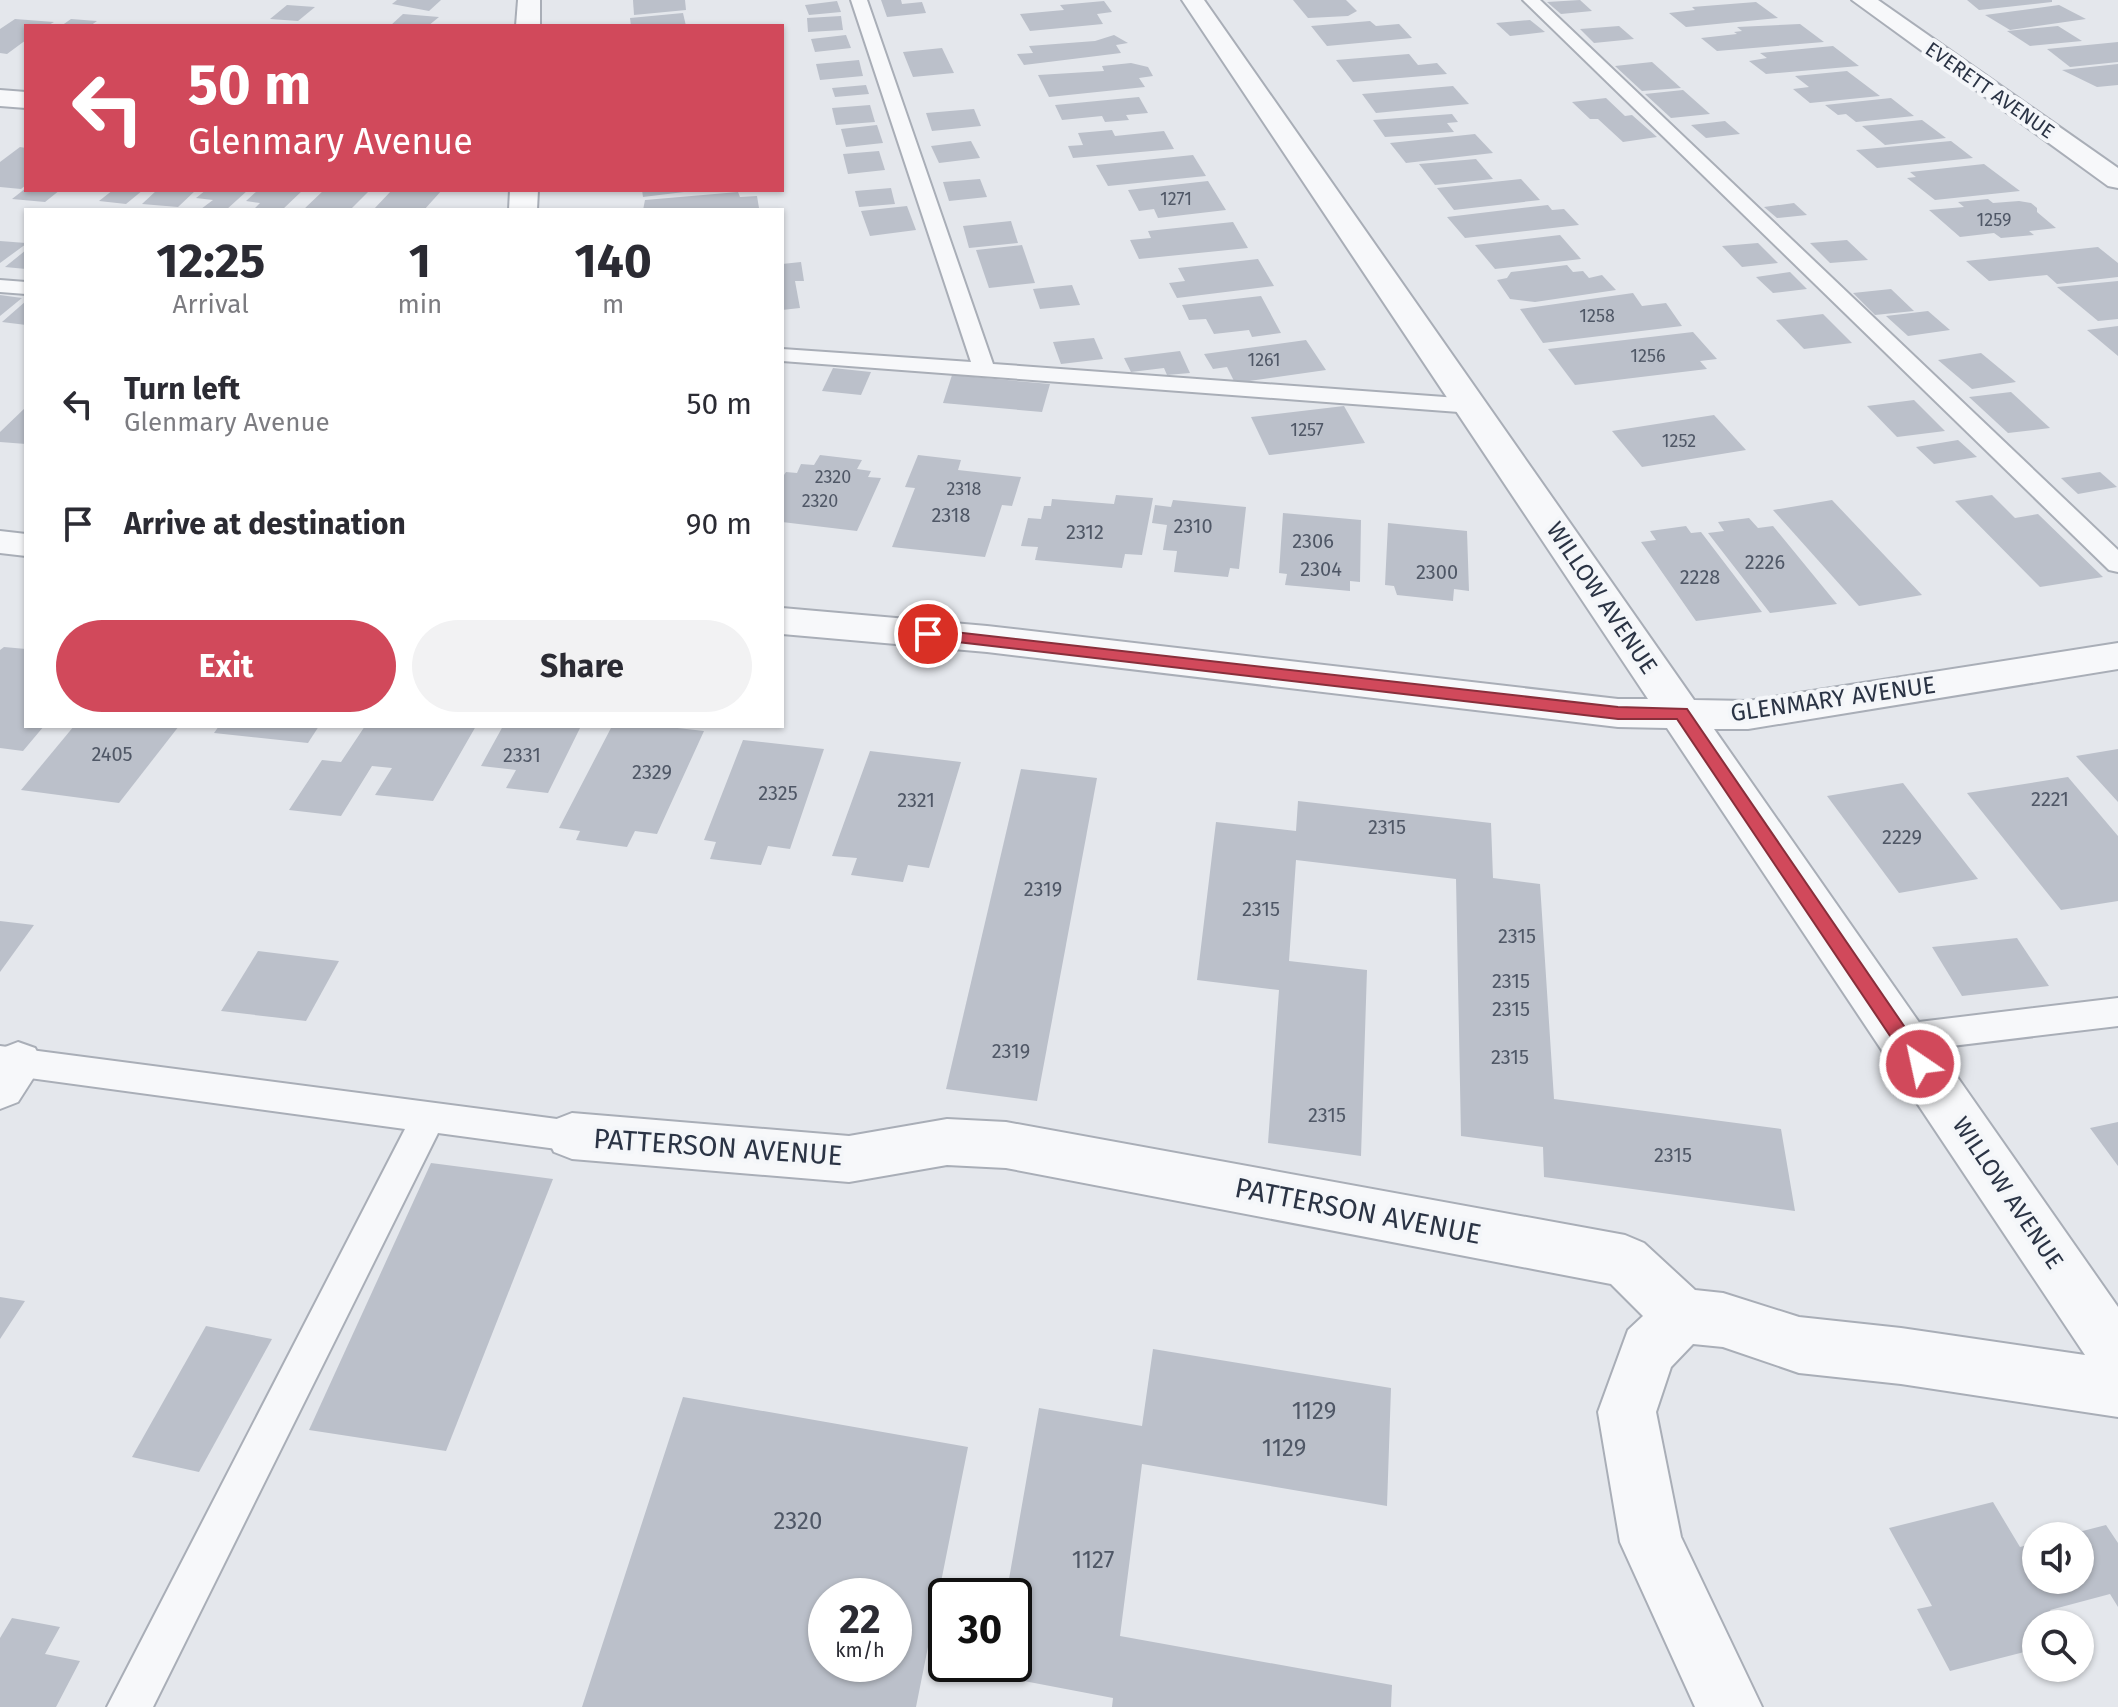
<!DOCTYPE html>
<html lang="en">
<head>
<meta charset="utf-8">
<style>
	body { margin:0; font-family:"Fira Sans",sans-serif; background:#f2f2f3; color:#2b2b33; height:100vh; display:flex; flex-direction:column; font-size:30px; white-space:nowrap }
	* { box-sizing:border-box; margin:0 }
	p { font-size:26px; color:#7c7c81 }
	.icon { flex:none; width:44px; height:44px; fill:none; stroke:currentColor; stroke-width:2; stroke-linecap:round; stroke-linejoin:round }
	.map { position:relative; flex:1; overflow:hidden }
	.panel { position:absolute; left:24px; top:208px; width:760px; height:520px; display:flex; flex-direction:column; background:#fff; border-radius:0px; box-shadow:0 2px 6px #0004 }
	.panel>* { flex:none }
	.banner { position:absolute; left:24px; top:24px; width:760px; height:168px; border-radius:0px; box-shadow:0 2px 6px #0004; background:#d1495b; color:#fff; overflow:hidden }
	.controls { position:absolute; left:2022px; top:1522px; display:grid; gap:16px }
	.controls a { display:grid; place-items:center; width:72px; height:72px; border-radius:50%; background:#fff; box-shadow:0 2px 6px #0004; font-size:40px }
	.speed { position:absolute; left:808px; top:1578px; display:flex; gap:16px; font-size:40px; font-weight:700; text-align:center }
	.speed>* { display:grid; place-content:center; width:104px; height:104px; border-radius:50%; background:#fff; box-shadow:0 2px 6px #0004; line-height:1 }
	.speed small { font-size:20px; font-weight:400 }
	.speed .limit { border:4px solid #111; border-radius:12px; background:#fff; color:#111 }
	.pin { position:absolute; display:grid; place-items:center; width:68px; height:68px; color:#fff; margin:-34px; border:4px solid #fff; border-radius:50%; box-shadow:0 2px 8px #0007 }
	.me { position:absolute; width:88px; margin:-44px; rotate:326deg; stroke-linejoin:round; filter:drop-shadow(0 0 6px #0008) }
	.turn { display:flex; align-items:center; gap:28px; height:168px; padding:0 32px; font-size:36px }
	.turn .icon { width:104px; height:104px; stroke-width:2.5 }
	.turn b { display:block; font-size:56px; line-height:68px }
	.eta { display:flex; justify-content:space-evenly; align-items:center; height:136px; text-align:center }
	.eta b { font-size:48px; font-weight:700; line-height:56px }
	.cta { display:flex; gap:16px; margin-top:auto; padding:16px 32px }
	.cta a { flex:1; height:92px; border-radius:48px; background:#d1495b; color:#fff; font-size:32px; font-weight:700; line-height:92px; text-align:center }
	.cta a+a { background:#f2f2f3; color:#2b2b33 }
	ul { padding:0; list-style:none }
	li { display:flex; align-items:center; gap:24px; height:120px; padding:0 32px }
	li div { flex:1 }
	li b { display:block; font-size:30px }
	li em { font-style:normal }
	.map>svg:first-child { display:block }
</style>
</head>
<body>
<div class="map">
<svg width="2118" height="1707" viewBox="0 0 2118 1707">
	<rect width="100%" height="100%" fill="#e4e7ec"/>
	<g fill="#bbc0ca" fill-rule="evenodd">
		<polygon points="397,0 441,0 429,11 392,4"/>
		<polygon points="633,0 685,0 686,10 634,15"/>
		<polygon points="881,0 901,0 902,4 922,2 926,13 887,17"/>
		<polygon points="1293,0 1346,0 1357,11 1348,16 1308,18"/>
		<polygon points="1580,0 1592,11 1561,14 1547,2"/>
		<polygon points="1967,0 2052,0 2052,2 1979,10"/>
		<polygon points="837,1 841,12 809,15 805,5"/>
		<polygon points="1104,1 1112,12 1097,14 1103,24 1030,31 1020,14 1064,10 1060,5"/>
		<polygon points="1756,2 1778,18 1686,27 1669,13 1695,10 1692,7"/>
		<polygon points="287,5 315,7 298,21 270,19"/>
		<polygon points="2059,5 2086,19 2010,30 1985,15"/>
		<polygon points="683,13 686,26 631,26 630,18"/>
		<polygon points="403,14 439,17 428,26 390,26"/>
		<polygon points="841,16 843,30 808,32 807,18"/>
		<polygon points="15,19 54,22 47,26 26,26 26,40 7,54 0,53 0,29"/>
		<polygon points="71,19 97,21 90,26 61,26"/>
		<polygon points="1530,20 1545,32 1510,36 1496,23"/>
		<polygon points="1370,21 1376,26 1399,24 1412,38 1327,46 1311,26"/>
		<polygon points="1800,24 1824,42 1717,51 1701,38 1737,34 1734,32 1742,31 1737,27"/>
		<polygon points="1619,26 1634,39 1594,43 1580,29"/>
		<polygon points="2058,26 2082,41 2030,46 2007,31"/>
		<polygon points="846,35 851,48 815,52 811,39"/>
		<polygon points="1114,35 1128,43 1116,45 1121,53 1024,65 1017,54 1033,53 1029,46 1095,41"/>
		<polygon points="2118,42 2118,62 2070,67 2047,49"/>
		<polygon points="1833,46 1859,66 1766,74 1749,61 1767,58 1760,53"/>
		<polygon points="942,48 954,73 913,77 903,52"/>
		<polygon points="1409,54 1418,65 1437,63 1447,74 1353,82 1336,60"/>
		<polygon points="859,60 863,76 820,80 816,64"/>
		<polygon points="1652,62 1681,88 1642,91 1615,66"/>
		<polygon points="1131,63 1148,67 1153,76 1139,78 1145,87 1049,97 1038,75 1104,71 1102,66"/>
		<polygon points="2118,64 2118,85 2097,87 2062,70"/>
		<polygon points="1847,71 1880,96 1810,103 1793,89 1809,87 1795,76"/>
		<polygon points="866,85 869,94 835,97 832,88"/>
		<polygon points="1453,86 1469,104 1376,113 1362,94"/>
		<polygon points="1683,90 1710,114 1671,118 1645,94"/>
		<polygon points="1139,97 1148,113 1126,115 1129,120 1105,122 1102,116 1062,120 1055,105"/>
		<polygon points="1606,98 1625,116 1632,115 1657,137 1623,142 1598,119 1590,119 1572,102"/>
		<polygon points="1891,98 1914,116 1856,122 1846,114 1838,115 1825,105"/>
		<polygon points="870,105 875,122 836,125 832,108"/>
		<polygon points="974,109 981,126 932,131 926,113"/>
		<polygon points="1452,114 1458,122 1447,123 1454,132 1385,137 1373,120"/>
		<polygon points="1922,120 1946,138 1885,145 1862,126"/>
		<polygon points="1725,121 1740,134 1706,138 1691,125"/>
		<polygon points="877,125 883,143 846,147 841,129"/>
		<polygon points="1112,130 1115,136 1164,131 1174,149 1073,158 1068,146 1083,145 1078,133"/>
		<polygon points="1475,134 1493,153 1406,163 1390,143"/>
		<polygon points="971,141 980,158 939,163 931,146"/>
		<polygon points="1951,141 1973,158 1877,168 1856,150"/>
		<polygon points="20,147 26,148 26,185 21,189 0,187 0,162"/>
		<polygon points="879,151 885,170 848,174 843,154"/>
		<polygon points="1193,155 1206,176 1108,186 1096,165"/>
		<polygon points="1476,159 1493,179 1435,185 1419,164"/>
		<polygon points="1984,164 2020,191 1935,200 1907,178 1916,177 1910,172"/>
		<polygon points="980,179 987,197 949,201 943,182"/>
		<polygon points="1521,179 1540,200 1454,210 1437,188"/>
		<polygon points="1208,181 1226,210 1158,218 1154,209 1139,211 1128,190"/>
		<polygon points="26,188 26,190 60,190 45,202 12,199"/>
		<polygon points="891,188 895,204 859,207 855,191"/>
		<polygon points="113,190 143,190 126,204 99,201"/>
		<polygon points="157,190 196,190 178,207 142,204"/>
		<polygon points="206,190 248,190 226,210 201,209 213,200 196,198"/>
		<polygon points="258,190 303,190 282,210 253,210 260,203 246,201"/>
		<polygon points="324,190 370,190 350,210 303,210"/>
		<polygon points="392,190 442,190 424,210 373,210"/>
		<polygon points="642,190 684,190 684,192 643,197"/>
		<polygon points="738,192 740,197 757,196 759,208 643,210 645,200"/>
		<polygon points="1988,199 1993,203 2019,201 2031,203 2037,208 2037,212 2056,228 2029,231 2034,235 2001,238 1994,233 1960,237 1929,210 1964,207 1958,202"/>
		<polygon points="1794,203 1807,215 1777,218 1764,207"/>
		<polygon points="1548,205 1552,210 1564,209 1579,225 1465,238 1447,217"/>
		<polygon points="907,206 916,230 870,236 861,211"/>
		<polygon points="1011,221 1018,243 969,248 963,226"/>
		<polygon points="1233,222 1248,248 1139,259 1130,240 1151,238 1148,231"/>
		<polygon points="1560,235 1581,259 1495,269 1475,245"/>
		<polygon points="1847,240 1868,260 1830,263 1810,243"/>
		<polygon points="0,241 26,243 26,244 0,263"/>
		<polygon points="1758,243 1778,263 1742,267 1722,246"/>
		<polygon points="1022,245 1035,283 989,288 976,250"/>
		<polygon points="2098,247 2118,263 2118,277 2057,284 2047,275 1989,281 1966,261"/>
		<polygon points="26,250 26,269 5,267"/>
		<polygon points="1258,259 1274,286 1177,298 1169,283 1185,281 1178,268"/>
		<polygon points="801,262 804,281 795,281 800,308 782,310 782,264"/>
		<polygon points="1567,265 1573,272 1583,271 1589,278 1602,275 1616,290 1535,302 1510,299 1497,280 1507,278 1511,272"/>
		<polygon points="1790,272 1807,289 1773,293 1756,277"/>
		<polygon points="2118,281 2118,319 2098,321 2057,287"/>
		<polygon points="1072,285 1080,305 1040,309 1033,289"/>
		<polygon points="1891,289 1914,311 1875,315 1853,293"/>
		<polygon points="1633,293 1642,306 1666,303 1682,326 1543,343 1520,309"/>
		<polygon points="0,295 22,298 0,316"/>
		<polygon points="1261,296 1281,333 1252,337 1249,330 1214,334 1206,319 1189,320 1182,305"/>
		<polygon points="26,301 26,325 2,322"/>
		<polygon points="1928,311 1950,330 1908,336 1886,316"/>
		<polygon points="1823,314 1852,343 1804,349 1776,320"/>
		<polygon points="2118,326 2118,356 2087,330"/>
		<polygon points="1693,332 1717,359 1700,361 1707,369 1575,385 1548,349"/>
		<polygon points="1094,338 1103,359 1061,364 1053,342"/>
		<polygon points="1306,340 1326,370 1235,383 1227,367 1213,369 1204,354"/>
		<polygon points="1180,351 1190,373 1167,375 1164,368 1131,372 1124,358"/>
		<polygon points="1981,353 2016,382 1972,389 1938,360"/>
		<polygon points="833,368 871,372 861,395 822,391"/>
		<polygon points="952,375 1050,384 1042,412 943,403"/>
		<polygon points="2011,392 2050,428 2008,433 1969,397"/>
		<polygon points="1914,400 1945,431 1897,437 1867,406"/>
		<polygon points="1344,406 1365,443 1269,455 1251,417"/>
		<polygon points="26,407 26,444 0,442 0,432"/>
		<polygon points="1714,415 1746,450 1642,467 1612,431"/>
		<polygon points="1958,440 1977,457 1934,464 1916,447"/>
		<polygon points="820,455 862,460 857,469 871,471 868,477 881,478 857,531 782,522 782,478 786,472 797,473 801,464 814,465"/>
		<polygon points="918,455 961,460 958,470 1021,477 1012,506 1002,505 985,557 892,547 915,488 905,487"/>
		<polygon points="2100,472 2117,487 2078,494 2061,478"/>
		<polygon points="1116,495 1153,498 1142,555 1125,554 1122,568 1035,560 1038,547 1021,546 1028,518 1041,519 1044,506 1051,506 1052,499 1114,504"/>
		<polygon points="1992,495 2015,518 2038,514 2103,577 2040,587 1955,501"/>
		<polygon points="1173,500 1246,507 1239,569 1230,568 1228,577 1174,572 1177,551 1163,550 1167,525 1152,523 1155,505 1171,507"/>
		<polygon points="1832,500 1922,595 1859,606 1773,510"/>
		<polygon points="1283,513 1361,520 1360,582 1350,581 1350,591 1285,585 1287,574 1279,573"/>
		<polygon points="1749,518 1758,528 1773,526 1837,604 1770,613 1708,533 1724,531 1718,522"/>
		<polygon points="1388,523 1467,531 1469,591 1454,589 1453,601 1397,595 1394,586 1385,585"/>
		<polygon points="1686,526 1691,533 1701,532 1762,612 1696,621 1641,542 1656,540 1650,531"/>
		<polygon points="4,647 26,649 26,726 44,726 23,751 0,748 0,650"/>
		<polygon points="74,726 179,726 119,803 21,790"/>
		<polygon points="219,726 319,726 308,743 214,733"/>
		<polygon points="365,726 476,726 433,801 375,795 392,768 372,766 341,816 289,810 322,760 341,762"/>
		<polygon points="503,726 581,726 548,793 506,788 516,770 481,766"/>
		<polygon points="612,726 660,726 704,731 657,834 635,831 627,847 576,840 580,831 559,828"/>
		<polygon points="743,740 824,749 790,849 768,846 761,865 710,859 716,842 704,840"/>
		<polygon points="2118,749 2118,802 2076,756"/>
		<polygon points="870,751 961,762 929,868 908,865 903,882 851,875 857,858 832,856"/>
		<polygon points="1021,769 1097,778 1037,1101 946,1089"/>
		<polygon points="2068,777 2118,836 2118,901 2061,910 1967,793"/>
		<polygon points="1903,783 1978,879 1899,893 1827,796"/>
		<polygon points="1298,801 1491,823 1493,878 1540,884 1554,1099 1781,1129 1795,1211 1544,1177 1543,1147 1461,1136 1456,879 1296,860 1289,961 1367,970 1361,1156 1268,1143 1279,990 1197,980 1216,822 1296,831"/>
		<polygon points="0,921 34,925 0,972"/>
		<polygon points="2017,938 2049,986 1962,996 1932,947"/>
		<polygon points="258,951 339,961 306,1021 221,1011"/>
		<polygon points="2118,1122 2118,1166 2090,1128"/>
		<polygon points="431,1163 553,1179 446,1451 309,1430"/>
		<polygon points="0,1297 25,1301 0,1339"/>
		<polygon points="206,1326 272,1339 199,1472 132,1457"/>
		<polygon points="1153,1349 1391,1388 1387,1506 1142,1464 1120,1636 1392,1685 1391,1707 1112,1707 1113,1698 993,1675 995,1664 1014,1664 1014,1596 1006,1596 1039,1408 1142,1426"/>
		<path d="M683 1397 968 1447 916 1707H582ZM826 1596H894V1664H826Z"/>
		<polygon points="1993,1502 2020,1547 2036,1543 2036,1580 2080,1580 2080,1536 2067,1535 2106,1525 2118,1543 2118,1607 2110,1594 2050,1610 2058,1624 2036,1624 2036,1649 1950,1671 1917,1609 1932,1606 1889,1528"/>
		<polygon points="12,1618 60,1627 45,1654 80,1661 56,1707 0,1707 0,1638"/>
	</g>
	<g fill="none" stroke-linecap="round" stroke-linejoin="round">
		<g stroke="#a9aeb7" stroke-width="4">
			<g id="lane">
				<polygon points="851,0 867,0 993,364 1472,399 1483,406 1472,413 782,361 782,349 971,362"/>
				<polygon points="1523,0 1540,0 2118,550 2118,572 2109,570"/>
				<polygon points="0,280 26,282 26,294 0,292"/>
				<polygon points="2118,998 2118,1026 1902,1052 1890,1048 1885,1038 1890,1028 1902,1024"/>
				<polygon points="0,1046 572,1121 584,1125 589,1136 584,1147 572,1151 438,1133 153,1707 107,1707 405,1129 0,1074"/>
			</g>
		</g>
		<g stroke="#a9aeb7" stroke-width="4">
			<g id="street">
				<polygon points="518,0 540,0 540,26 516,26"/>
				<polygon points="1182,0 1204,0 1694,700 1748,701 2118,643 2118,669 1748,729 1714,729 2118,1307 2118,1417 1901,1384 1799,1373 1723,1347 1693,1344 1671,1367 1656,1412 1681,1537 1762,1707 1695,1707 1620,1542 1598,1412 1628,1330 1643,1316 1611,1284 1006,1168 947,1165 849,1182 572,1159 554,1152 546,1136 554,1120 572,1113 849,1136 947,1119 1006,1122 1625,1235 1644,1243 1695,1290 1723,1293 1799,1317 1901,1328 2085,1355 1667,728 1618,727 987,652 782,634 782,608 987,626 1618,699 1648,699"/>
				<polygon points="1852,0 1878,0 2118,168 2118,188 2108,186"/>
				<polygon points="0,90 26,92 26,108 0,106"/>
				<polygon points="510,190 538,190 537,210 509,210"/>
				<polygon points="0,531 26,534 26,556 0,553"/>
				<polygon points="18,1042 35,1048 43,1063 18,1102 0,1109 0,1049"/>
			</g>
		</g>
		<use href="#lane" fill="#f7f8fa" fill-rule="evenodd"/>
		<use href="#street" fill="#f7f8fa" fill-rule="evenodd"/>
	</g>
	<polygon fill="#d1495b" stroke="#882f3b" stroke-width="2" points="928,629 1618,707 1687,709 1930,1064 1927,1070 1920,1073 1913,1070 1677,719 1618,719 923,638 923,630"/>
	<g text-anchor="middle" dominant-baseline="central" stroke-width="8" stroke-linejoin="round" paint-order="stroke">
		<g font-size="18" fill="#4f5766">
			<text x="1176" y="199">1271</text>
			<text x="1994" y="220">1259</text>
			<text x="1597" y="316">1258</text>
			<text x="1648" y="356">1256</text>
			<text x="1264" y="360">1261</text>
			<text x="1307" y="430">1257</text>
			<text x="1679" y="441">1252</text>
			<text x="833" y="477">2320</text>
			<text x="964" y="489">2318</text>
			<text x="820" y="501">2320</text>
		</g>
		<g font-size="20" fill="#2b3445" stroke="#f4f6f9">
			<text transform="translate(1990 90) rotate(35)">EVERETT AVENUE</text>
		</g>
		<g font-size="20" fill="#4f5766">
			<text x="951" y="515">2318</text>
			<text x="1193" y="526">2310</text>
			<text x="1085" y="532">2312</text>
			<text x="1313" y="541">2306</text>
			<text x="1765" y="562">2226</text>
			<text x="1321" y="569">2304</text>
			<text x="1437" y="572">2300</text>
			<text x="1700" y="577">2228</text>
			<text x="112" y="754">2405</text>
			<text x="522" y="755">2331</text>
			<text x="652" y="772">2329</text>
			<text x="778" y="793">2325</text>
			<text x="2050" y="799">2221</text>
			<text x="916" y="800">2321</text>
			<text x="1387" y="827">2315</text>
			<text x="1902" y="837">2229</text>
			<text x="1043" y="889">2319</text>
			<text x="1261" y="909">2315</text>
			<text x="1517" y="936">2315</text>
			<text x="1511" y="981">2315</text>
			<text x="1511" y="1009">2315</text>
			<text x="1011" y="1051">2319</text>
			<text x="1510" y="1057">2315</text>
			<text x="1327" y="1115">2315</text>
			<text x="1673" y="1155">2315</text>
		</g>
		<g font-size="24" fill="#2b3445" stroke="#f4f6f9">
			<text transform="translate(1602 598) rotate(56)">WILLOW AVENUE</text>
			<text transform="translate(1833 699) rotate(-8)">GLENMARY AVENUE</text>
			<text transform="translate(2008 1193) rotate(56)">WILLOW AVENUE</text>
		</g>
		<g font-size="24" fill="#4f5766">
			<text x="1314" y="1411">1129</text>
			<text x="1284" y="1448">1129</text>
			<text x="798" y="1521">2320</text>
			<text x="1093" y="1560">1127</text>
		</g>
		<g font-size="28" fill="#2b3445" stroke="#f4f6f9">
			<text transform="translate(718 1147) rotate(4)">PATTERSON AVENUE</text>
			<text transform="translate(1358 1211) rotate(11)">PATTERSON AVENUE</text>
		</g>
	</g>
</svg>
<div class="controls">
<a><svg class="icon" aria-label="sound" viewBox="0 0 24 24"><path d="M4 9h4l5-4v14l-5-4H4zM17 9q2 3 0 6"/></svg></a>
<a><svg class="icon" aria-label="search" viewBox="0 0 24 24"><circle cx="10" cy="10" r="6"/><path d="M15 15l6 6"/></svg></a>
</div>
<div class="speed"><div>22<small>km/h</small></div><div class="limit">30</div></div>
<div class="pin" style="left:928px;top:634px;background:#d93025"><svg class="icon" aria-label="arrive" viewBox="0 0 24 24"><path d="M6 21V4h12l-3 4 3 4H6"/></svg></div>
<svg class="me" style="left:1920px;top:1064px" viewBox="-20 -20 40 40"><circle r="17" fill="#d1495b" stroke="#fff" stroke-width="3"/><path d="M0-11L8 9 0 5-8 9z" fill="#fff"/></svg>
<div class="banner">
<div class="turn"><svg class="icon" aria-label="left" viewBox="0 0 24 24"><path d="M17 20v-9H6M10 6l-5 5 5 5"/></svg><div><b>50 m</b>Glenmary Avenue</div></div>
</div>
<section class="panel">
<div class="eta">
<div><b>12:25</b><p>Arrival</p></div>
<div><b>1</b><p>min</p></div>
<div><b>140</b><p>m</p></div>
</div>
<ul>
<li><svg class="icon" aria-label="left" viewBox="0 0 24 24"><path d="M17 20v-9H6M10 6l-5 5 5 5"/></svg><div><b>Turn left</b><p>Glenmary Avenue</p></div><em>50 m</em></li>
<li><svg class="icon" aria-label="arrive" viewBox="0 0 24 24"><path d="M6 21V4h12l-3 4 3 4H6"/></svg><div><b>Arrive at destination</b></div><em>90 m</em></li>
</ul>
<div class="cta"><a>Exit</a><a>Share</a></div>
</section>
</div>
</body>
</html>
